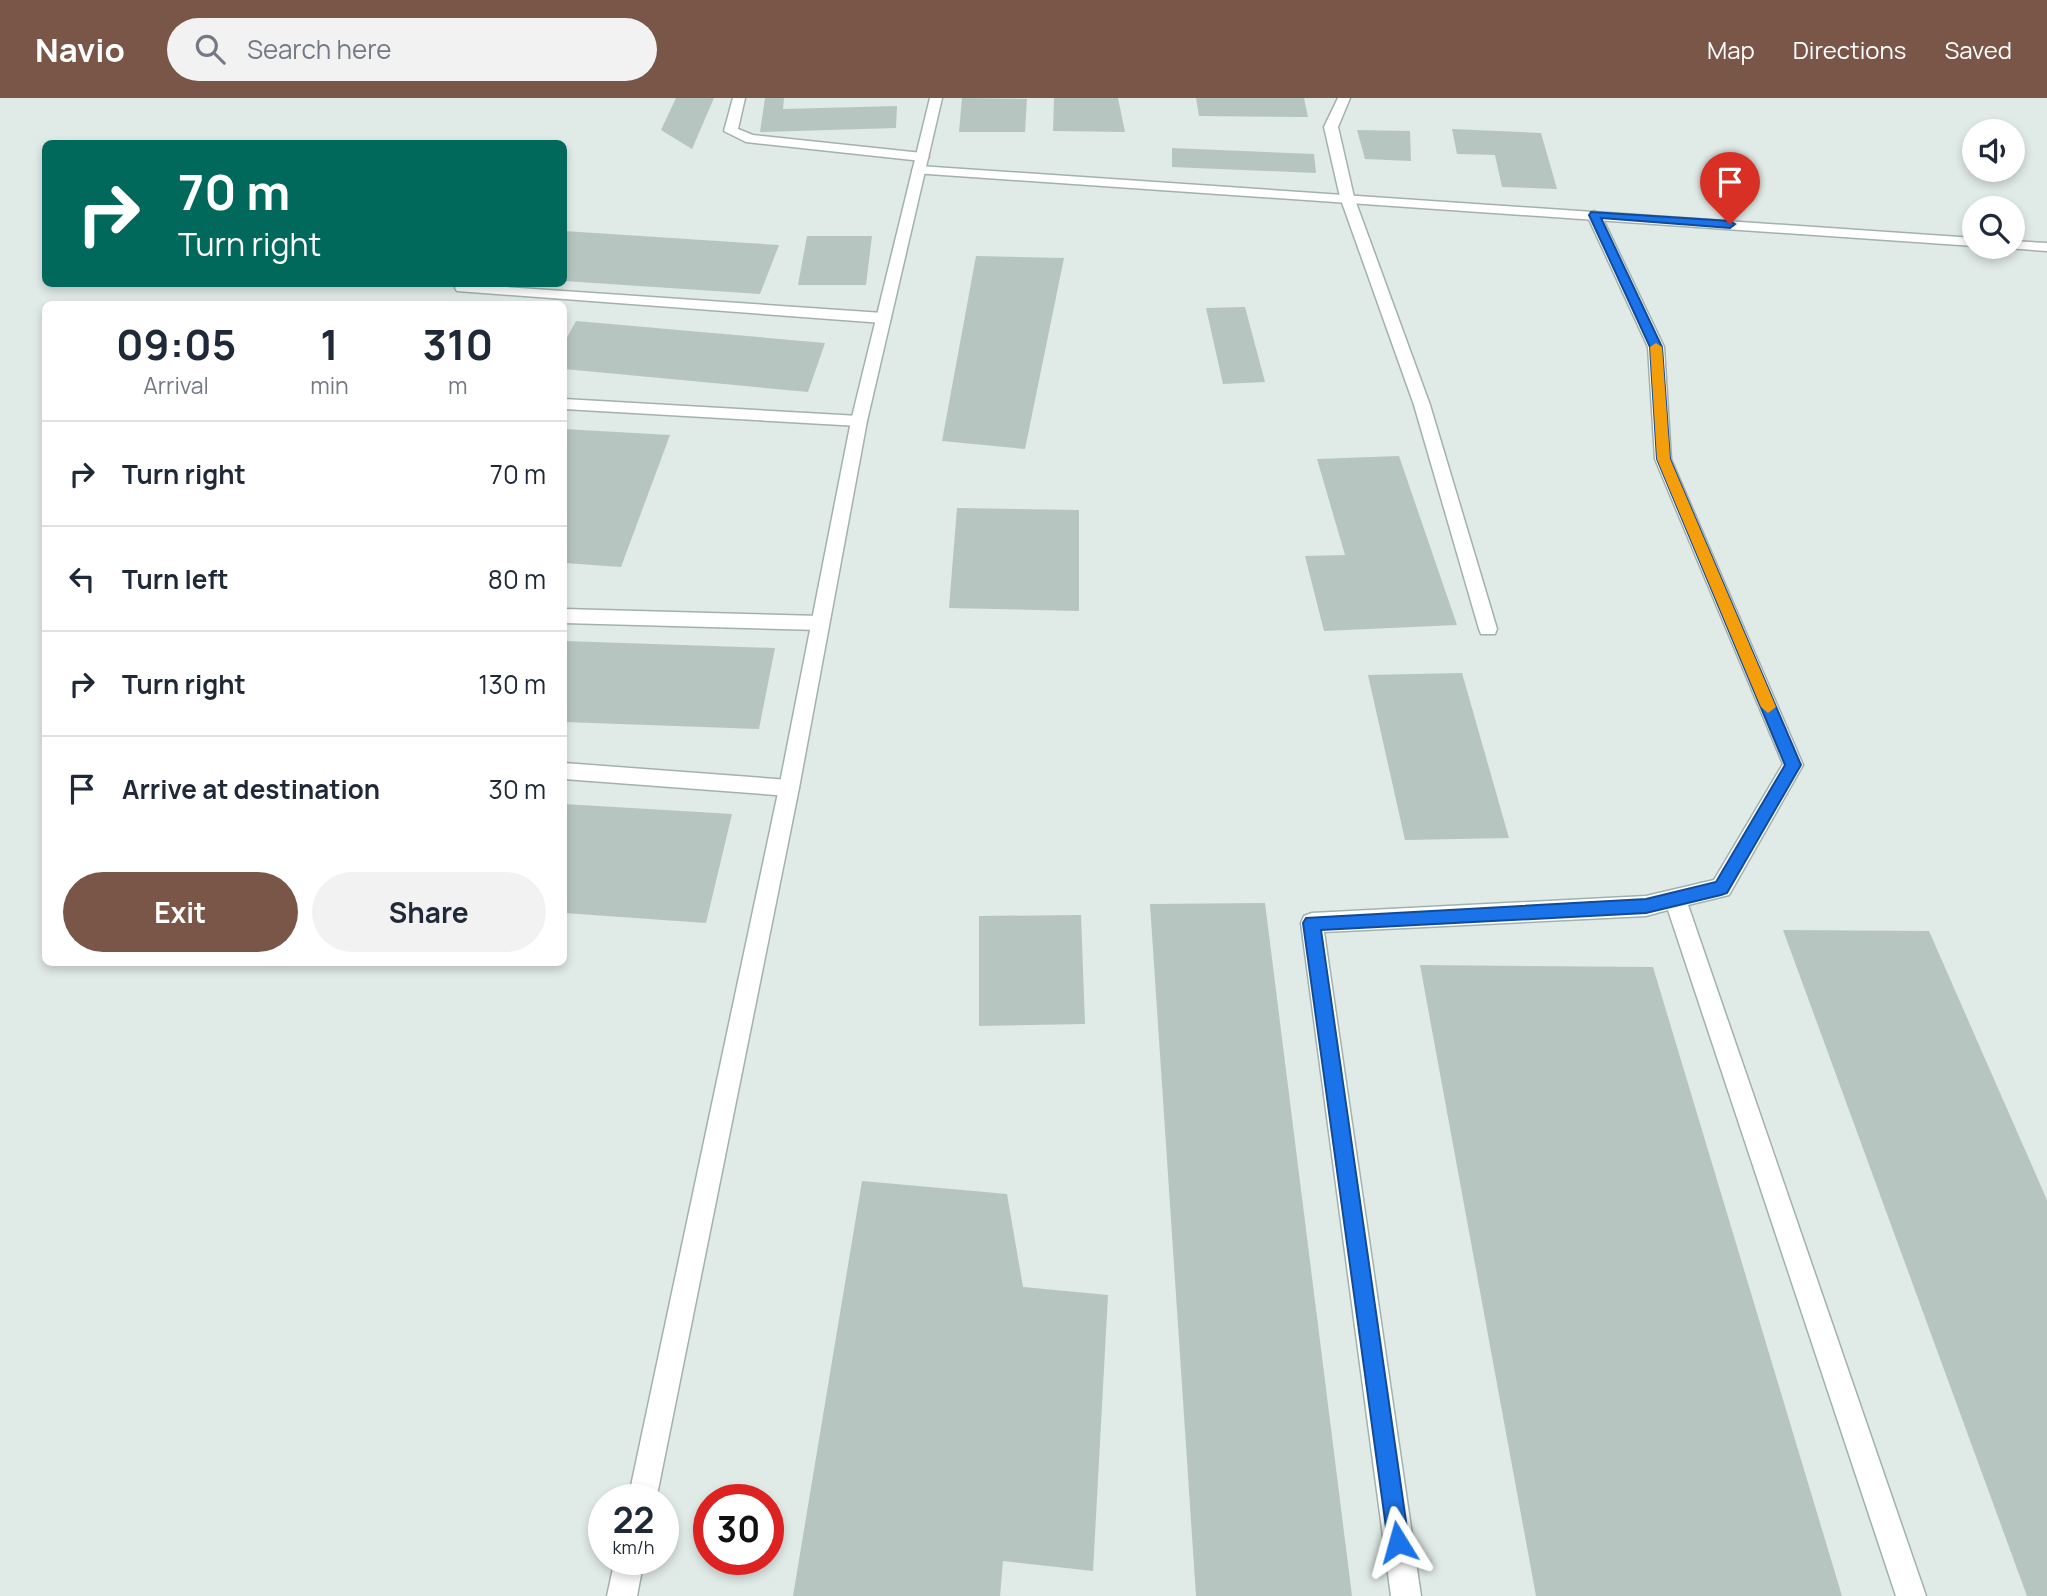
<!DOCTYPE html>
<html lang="en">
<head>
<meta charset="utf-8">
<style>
	body { margin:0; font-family:Manrope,sans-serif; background:#f2f2f3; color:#1f2937; height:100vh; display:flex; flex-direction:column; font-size:26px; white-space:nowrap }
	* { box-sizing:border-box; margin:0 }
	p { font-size:23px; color:#747a83 }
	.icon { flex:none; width:38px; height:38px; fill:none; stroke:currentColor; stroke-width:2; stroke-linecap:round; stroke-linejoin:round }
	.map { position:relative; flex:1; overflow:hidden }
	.drawer { position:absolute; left:42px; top:203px; width:525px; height:665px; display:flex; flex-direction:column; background:#fff; border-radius:10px; box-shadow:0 4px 10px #0003 }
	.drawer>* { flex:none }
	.top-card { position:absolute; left:42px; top:42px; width:525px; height:147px; border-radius:10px; box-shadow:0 4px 10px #0003; background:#00695c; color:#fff; overflow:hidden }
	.tools { position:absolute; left:1962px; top:21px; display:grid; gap:14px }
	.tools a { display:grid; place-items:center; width:63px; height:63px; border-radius:50%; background:#fff; box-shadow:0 4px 10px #0003; font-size:35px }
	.speed { position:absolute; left:588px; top:1386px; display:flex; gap:14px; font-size:35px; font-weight:700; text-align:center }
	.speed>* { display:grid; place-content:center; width:91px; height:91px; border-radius:50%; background:#fff; box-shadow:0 4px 10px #0003; line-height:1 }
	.speed small { font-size:18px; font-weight:400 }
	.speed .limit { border:10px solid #d22; background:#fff; color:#111 }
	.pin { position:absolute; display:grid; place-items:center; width:60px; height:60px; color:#fff; margin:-72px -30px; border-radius:50% 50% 50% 0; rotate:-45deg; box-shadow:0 0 7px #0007 }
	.pin .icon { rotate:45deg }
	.me { position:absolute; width:77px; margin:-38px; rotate:352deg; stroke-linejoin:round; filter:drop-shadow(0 0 5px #0008) }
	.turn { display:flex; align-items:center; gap:24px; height:147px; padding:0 21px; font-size:32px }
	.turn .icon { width:91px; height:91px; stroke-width:2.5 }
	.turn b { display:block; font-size:49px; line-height:60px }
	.eta { display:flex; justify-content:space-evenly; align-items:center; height:119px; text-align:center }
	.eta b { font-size:42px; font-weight:700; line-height:49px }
	.button { display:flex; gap:14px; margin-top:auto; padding:14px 21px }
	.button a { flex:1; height:80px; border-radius:42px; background:#7a5649; color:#fff; font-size:28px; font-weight:700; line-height:80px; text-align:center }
	.button a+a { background:#f2f2f3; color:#1f2937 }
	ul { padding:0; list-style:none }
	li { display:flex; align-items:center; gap:21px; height:105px; padding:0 21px; border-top:2px solid #e0e1e3 }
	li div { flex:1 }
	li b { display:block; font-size:26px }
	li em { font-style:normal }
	header { display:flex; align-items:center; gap:42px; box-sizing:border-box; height:98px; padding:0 35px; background:#7a5649; color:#fff }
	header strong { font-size:33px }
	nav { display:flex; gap:38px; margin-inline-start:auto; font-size:24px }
	.search { width:490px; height:63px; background:#f2f2f3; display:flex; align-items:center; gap:18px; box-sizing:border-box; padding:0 24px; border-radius:38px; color:#747a83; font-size:26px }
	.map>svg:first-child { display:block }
</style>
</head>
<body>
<header>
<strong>Navio</strong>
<div class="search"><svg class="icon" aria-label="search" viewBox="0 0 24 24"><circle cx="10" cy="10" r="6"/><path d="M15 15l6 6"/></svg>Search here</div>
<nav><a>Map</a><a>Directions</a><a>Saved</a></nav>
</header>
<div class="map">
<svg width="2047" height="1498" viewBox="0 0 2047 1498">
	<rect width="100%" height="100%" fill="#e0eae6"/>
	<g fill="#b6c5c0">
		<polygon points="676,0 714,0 692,51 661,32"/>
		<polygon points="765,0 784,0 783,11 897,8 896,30 760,34"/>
		<polygon points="962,0 1027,1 1025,34 959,34"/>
		<polygon points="1054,0 1118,0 1125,34 1053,33"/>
		<polygon points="1196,0 1304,0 1308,19 1199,18"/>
		<polygon points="1452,31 1541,35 1557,91 1502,89 1495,57 1457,56"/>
		<polygon points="1357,32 1410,33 1411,63 1365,61"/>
		<polygon points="1172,50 1314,56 1316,75 1172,69"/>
		<polygon points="564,133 779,147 760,196 564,183"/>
		<polygon points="807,138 872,138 866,187 798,187"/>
		<polygon points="976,158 1064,160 1025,351 942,343"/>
		<polygon points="1245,209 1265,284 1223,286 1206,210"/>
		<polygon points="576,223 825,245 808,294 564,271 564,245"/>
		<polygon points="564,331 670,337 621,469 564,465"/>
		<polygon points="1399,358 1457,527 1324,533 1305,458 1345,457 1317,361"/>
		<polygon points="957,410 1079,412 1079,513 949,510"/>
		<polygon points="564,543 775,550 759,631 564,624"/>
		<polygon points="1462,575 1509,740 1405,742 1368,577"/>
		<polygon points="564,706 732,716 706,825 564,815"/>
		<polygon points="1265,805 1352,1498 1196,1498 1150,806"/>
		<polygon points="1081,817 1085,926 979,928 979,818"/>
		<polygon points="1783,832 1929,833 2047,1102 2047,1498 2027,1498"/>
		<polygon points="1420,867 1653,869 1842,1498 1536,1498"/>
		<polygon points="862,1083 1007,1096 1023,1189 1108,1197 1093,1473 1003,1463 1000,1498 793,1498"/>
	</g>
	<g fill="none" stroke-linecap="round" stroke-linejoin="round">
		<g stroke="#a3b1ad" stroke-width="3">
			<g id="service">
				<polygon points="919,68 1974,140 1974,148 914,75 912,72"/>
				<polygon points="2012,143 2047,145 2047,153 2007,150 2012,149"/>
				<polygon points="462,186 883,215 891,220 883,225 457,193 455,190 457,187"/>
				<polygon points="564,301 859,318 867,323 859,328 564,311"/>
				<polygon points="564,511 820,518 827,520 829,525 827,530 820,532 564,525"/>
				<polygon points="564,665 789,682 796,684 799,690 796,696 789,698 564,681"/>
			</g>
		</g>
		<g stroke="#a3b1ad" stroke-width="3">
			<g id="minor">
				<polygon points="733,0 745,0 738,31 753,37 922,55 929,59 922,63 746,44 724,33"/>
				<polygon points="1338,0 1350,0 1338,29 1354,99 1430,307 1497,531 1495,536 1481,536 1479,531 1414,307 1340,99 1324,29"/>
				<polygon points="1594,113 1601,117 1664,249 1671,361 1803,667 1729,797 1688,807 1926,1498 1896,1498 1668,812 1646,818 1324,834 1421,1498 1391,1498 1301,825 1304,818 1312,815 1646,798 1714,782 1783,666 1655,361 1648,249 1587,117"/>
			</g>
		</g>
		<g stroke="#a3b1ad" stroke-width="3">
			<g id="tertiary">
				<polygon points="930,0 942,0 867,323 799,690 656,1402 628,1402 779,690 851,323"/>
				<polygon points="615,1461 644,1461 637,1498 607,1498"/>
			</g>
		</g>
		<use href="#service" fill="#fff" fill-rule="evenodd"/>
		<use href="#minor" fill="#fff" fill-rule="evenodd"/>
		<use href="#tertiary" fill="#fff" fill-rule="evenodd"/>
	</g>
	<polygon fill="#1a73e8" stroke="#114b97" stroke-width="2" points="1591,114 1730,123 1735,126 1730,130 1601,120 1662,249 1670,361 1801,667 1727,795 1721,797 1646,815 1321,832 1409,1444 1406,1452 1398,1455 1391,1452 1388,1444 1303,825 1306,820 1646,801 1716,784 1785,667 1657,361 1650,249 1589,117"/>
	<polygon fill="#f59e0b" points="1656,245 1662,249 1670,361 1776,609 1768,615 1761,609 1657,361 1650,249"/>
</svg>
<div class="tools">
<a><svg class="icon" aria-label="sound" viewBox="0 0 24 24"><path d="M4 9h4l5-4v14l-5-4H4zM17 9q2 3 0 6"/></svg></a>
<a><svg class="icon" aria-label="search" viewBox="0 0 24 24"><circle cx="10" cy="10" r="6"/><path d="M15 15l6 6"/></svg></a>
</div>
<div class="speed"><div>22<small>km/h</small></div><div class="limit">30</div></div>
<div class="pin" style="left:1730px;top:126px;background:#d93025"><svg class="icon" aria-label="arrive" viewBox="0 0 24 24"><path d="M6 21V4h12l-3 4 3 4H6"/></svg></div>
<svg class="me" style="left:1398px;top:1444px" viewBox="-20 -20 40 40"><path d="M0-17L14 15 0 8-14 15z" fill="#1a73e8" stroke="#fff" stroke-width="4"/></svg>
<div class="top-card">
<div class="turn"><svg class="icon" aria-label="right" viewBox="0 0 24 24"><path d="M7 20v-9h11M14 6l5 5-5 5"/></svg><div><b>70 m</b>Turn right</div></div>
</div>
<section class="drawer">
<div class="eta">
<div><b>09:05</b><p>Arrival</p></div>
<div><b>1</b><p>min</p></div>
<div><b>310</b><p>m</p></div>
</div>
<ul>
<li><svg class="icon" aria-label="right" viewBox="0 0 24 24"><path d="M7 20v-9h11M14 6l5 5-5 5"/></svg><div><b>Turn right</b></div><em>70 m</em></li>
<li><svg class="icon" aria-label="left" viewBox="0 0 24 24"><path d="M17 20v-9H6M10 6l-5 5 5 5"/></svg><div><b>Turn left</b></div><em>80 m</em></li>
<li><svg class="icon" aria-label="right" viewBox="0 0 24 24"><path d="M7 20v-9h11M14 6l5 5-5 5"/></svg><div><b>Turn right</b></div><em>130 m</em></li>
<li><svg class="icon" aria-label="arrive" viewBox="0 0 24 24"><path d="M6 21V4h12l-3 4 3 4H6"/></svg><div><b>Arrive at destination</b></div><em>30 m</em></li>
</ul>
<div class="button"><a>Exit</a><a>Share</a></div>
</section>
</div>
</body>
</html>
